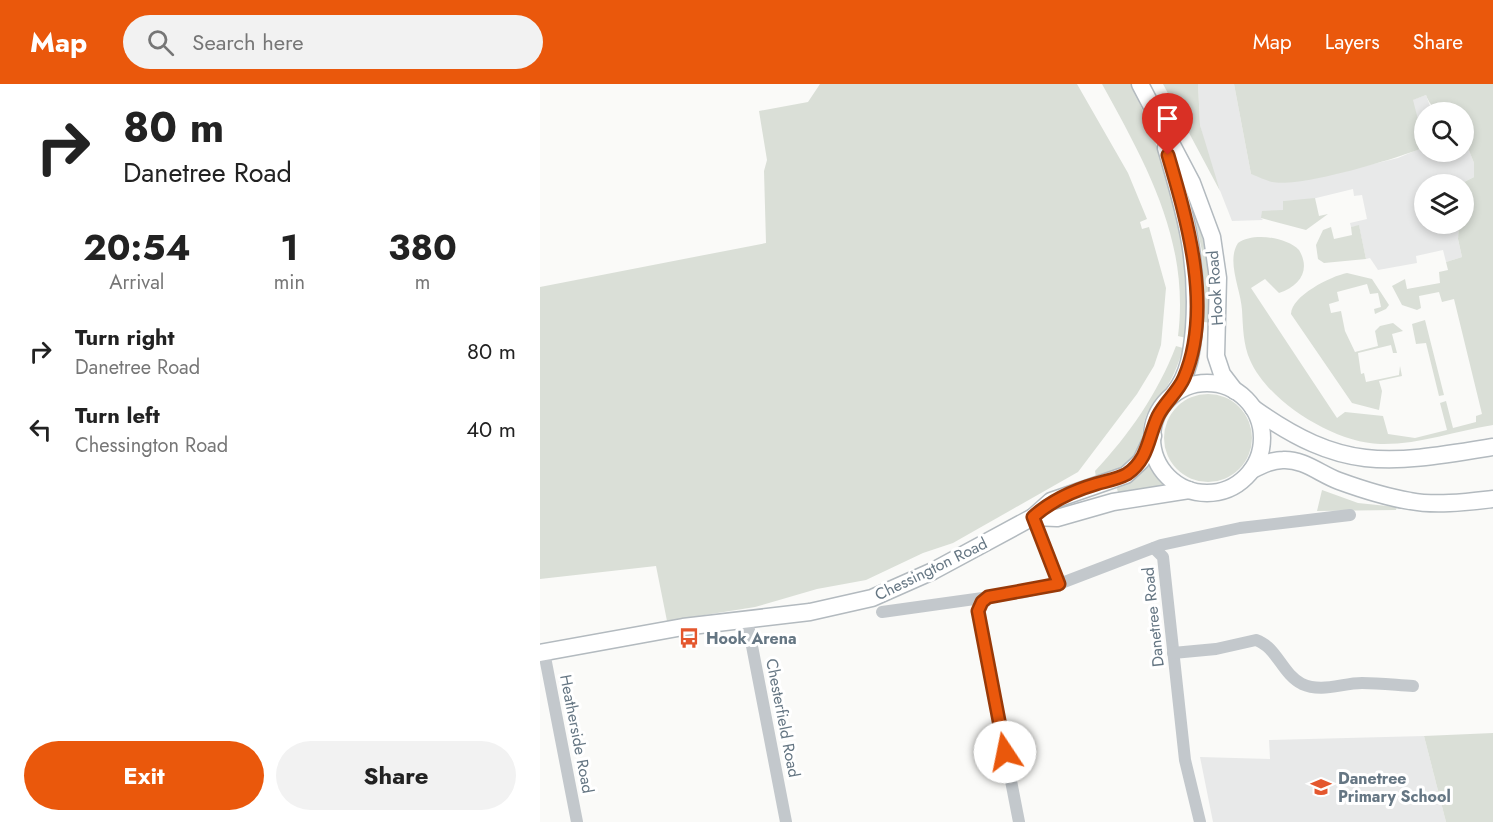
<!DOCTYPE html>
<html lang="en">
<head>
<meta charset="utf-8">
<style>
	body { margin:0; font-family:Jost,sans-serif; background:#f2f2f2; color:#222; height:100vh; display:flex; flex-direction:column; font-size:22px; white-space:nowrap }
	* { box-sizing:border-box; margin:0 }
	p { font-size:20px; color:#767676 }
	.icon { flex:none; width:33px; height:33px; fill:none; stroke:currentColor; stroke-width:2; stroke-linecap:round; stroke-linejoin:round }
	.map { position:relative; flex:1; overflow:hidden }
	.side { display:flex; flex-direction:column; background:#fff; width:540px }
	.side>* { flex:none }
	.banner { background:#fff; color:#222; overflow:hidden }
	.buttons { position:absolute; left:874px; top:18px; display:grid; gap:12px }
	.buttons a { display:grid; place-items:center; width:60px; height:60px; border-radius:50%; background:#fff; box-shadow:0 3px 9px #0003; font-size:30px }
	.pin { position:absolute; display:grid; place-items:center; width:51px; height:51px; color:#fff; margin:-62px -26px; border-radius:50% 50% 50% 0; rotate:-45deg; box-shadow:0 0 6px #0007 }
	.pin .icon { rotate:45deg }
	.me { position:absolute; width:66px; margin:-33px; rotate:349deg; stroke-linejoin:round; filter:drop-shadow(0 0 4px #0008) }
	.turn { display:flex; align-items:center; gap:21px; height:126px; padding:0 24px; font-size:27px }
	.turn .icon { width:78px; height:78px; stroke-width:2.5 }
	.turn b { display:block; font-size:42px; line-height:51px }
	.eta { display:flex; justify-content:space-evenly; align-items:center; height:102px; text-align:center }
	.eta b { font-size:36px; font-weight:700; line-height:42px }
	.cta { display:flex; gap:12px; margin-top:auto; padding:12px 24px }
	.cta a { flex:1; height:69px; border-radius:36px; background:#ea580c; color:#fff; font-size:24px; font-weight:700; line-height:69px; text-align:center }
	.cta a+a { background:#f2f2f2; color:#222 }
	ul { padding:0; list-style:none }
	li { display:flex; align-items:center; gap:18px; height:78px; padding:0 24px }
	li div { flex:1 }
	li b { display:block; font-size:22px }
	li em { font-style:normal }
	header { display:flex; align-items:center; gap:36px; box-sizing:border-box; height:84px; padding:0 30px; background:#ea580c; color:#fff }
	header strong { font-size:28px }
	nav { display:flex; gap:33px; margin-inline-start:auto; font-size:21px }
	.search { width:420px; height:54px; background:#f2f2f2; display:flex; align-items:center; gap:15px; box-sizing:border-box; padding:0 21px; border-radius:33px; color:#767676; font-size:22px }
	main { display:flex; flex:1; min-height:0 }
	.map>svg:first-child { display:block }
</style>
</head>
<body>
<header>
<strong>Map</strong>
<div class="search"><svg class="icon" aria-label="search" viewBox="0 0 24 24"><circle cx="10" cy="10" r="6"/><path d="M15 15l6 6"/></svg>Search here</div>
<nav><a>Map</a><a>Layers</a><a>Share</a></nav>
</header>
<main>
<section class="side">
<div class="banner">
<div class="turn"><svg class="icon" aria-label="right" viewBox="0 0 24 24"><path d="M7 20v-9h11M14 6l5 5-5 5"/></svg><div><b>80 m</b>Danetree Road</div></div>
</div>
<div class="eta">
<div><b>20:54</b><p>Arrival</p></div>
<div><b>1</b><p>min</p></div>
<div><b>380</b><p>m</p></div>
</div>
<ul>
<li><svg class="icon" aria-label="right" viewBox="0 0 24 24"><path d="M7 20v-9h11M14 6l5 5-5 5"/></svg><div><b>Turn right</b><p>Danetree Road</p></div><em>80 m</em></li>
<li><svg class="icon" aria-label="left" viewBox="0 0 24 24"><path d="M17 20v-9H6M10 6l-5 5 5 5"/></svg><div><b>Turn left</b><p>Chessington Road</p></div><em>40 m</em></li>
</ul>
<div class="cta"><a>Exit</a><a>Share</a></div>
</section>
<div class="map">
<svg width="953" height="738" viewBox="0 0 953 738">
	<rect width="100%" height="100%" fill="#fafaf8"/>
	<g fill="#e8e9e9">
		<polygon points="658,0 694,0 711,90 766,96 858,74 884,63 872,16 886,11 890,22 900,28 885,28 885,68 924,68 924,54 934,79 934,93 920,100 885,100 885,140 919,140 918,155 922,173 906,178 903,166 876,172 877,179 838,186 830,174 826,175 819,142 811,143 810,139 827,135 822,111 814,112 813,105 768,116 743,117 743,126 721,134 723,136 692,137 670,81 660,41"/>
		<polygon points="884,652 906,738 673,738 660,673 730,675 729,656"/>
	</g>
	<g fill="#dadfd7">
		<polygon points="280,0 537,0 588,89 607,135 600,138 602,145 609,143 626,204 621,261 614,282 597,310 538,388 413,459 383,469 326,496 277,505 215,523 127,537 116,482 0,495 0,203 226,159 224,87 227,76 219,27 268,18"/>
		<path d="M562 0H592L631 98 648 167 646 254 638 252C650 157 606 80 562 0Z"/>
		<polygon points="623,0 658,0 660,41 680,107"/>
		<path d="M694 0H953V341C915 347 878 361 840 360 795 359 728 318 710 276 703 261 703 242 702 226 701 206 686 177 698 159 713 148 746 153 759 166 771 186 760 202 739 209L725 195 711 204 797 334 805 328 843 332 848 350 875 354 907 346 900 319 906 317 913 344 936 338V332L942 330 914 215 902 218 899 208 879 212 881 224 877 226 862 221 852 202 865 195 867 205 900 199 899 188 908 186 906 178 922 173 918 155 919 140H924V100H920L934 93V79L924 54V28C905 28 893 30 886 11L873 16 885 63C856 75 760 104 732 98 727 97 717 92 711 90Z"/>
		<polygon points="648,101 671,184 672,239 664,238 662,167"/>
		<polygon points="775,114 779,132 788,130 766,146 721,134 722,127 743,126 743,117"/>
		<polygon points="819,141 826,175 784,179 778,175 776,161 783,146 791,143 794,155 812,151 811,143"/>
		<path d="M807 189 832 195 849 221 846 225 835 230 834 225 841 223 838 209 830 210 827 200 797 208 799 217 789 220 791 229 801 227 805 247 815 268 838 262 835 247 840 242 853 239 863 247 852 250 857 269H853L851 261 818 269 821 290 824 289 826 298 859 291 860 282 862 292 839 297 842 307 839 326 812 319 751 230C751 212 791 192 807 189Z"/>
		<polygon points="885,236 904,311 899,312 886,259 876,260 872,240"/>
		<path d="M636 262 643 264C639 279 633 294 624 307 618 315 611 321 607 330 600 345 605 361 594 374 584 386 570 388 556 393L555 387C589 351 618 309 636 262Z"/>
		<circle cx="668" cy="354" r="44"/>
		<polygon points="609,382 623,401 579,411 576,402 596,393"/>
		<polygon points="782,406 818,419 857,423 856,426 777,427"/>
		<polygon points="953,649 953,738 906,738 884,652"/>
	</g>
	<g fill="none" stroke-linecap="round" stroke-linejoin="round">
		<g stroke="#b3babf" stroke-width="19">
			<g id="secondary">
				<polyline points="600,0 652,99 672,153 678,194 676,272 682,290 695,307"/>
				<path d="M626 64C645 128 659 176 654 244 652 267 649 291 634 309"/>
				<circle cx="667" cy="354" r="55"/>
				<path d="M713 324C804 389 848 380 953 363"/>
				<path d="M712 386C722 381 732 376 743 376 764 375 780 390 799 397 821 405 846 413 870 417 896 422 927 418 953 415"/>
				<polyline points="493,433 517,434 573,418 649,406"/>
				<polyline points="0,569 143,543 270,528 332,514 393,487 493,433 511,417 586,391 601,377 613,352"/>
			</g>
		</g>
		<g stroke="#c3c8cc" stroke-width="12">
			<polyline points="493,433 519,500"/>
			<polyline points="614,464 623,473 645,676 660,738"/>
			<polyline points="448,513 442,518 438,527 479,738"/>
			<polyline points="342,528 485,508 519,500 621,461 700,444 810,431"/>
			<polyline points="207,536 246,738"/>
			<polyline points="4,568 37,738"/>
			<path d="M633 569 676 565 716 556C737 563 742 590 762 600 782 609 802 599 822 599 839 599 856 601 873 602"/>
		</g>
		<use href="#secondary" stroke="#fff" stroke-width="16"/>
	</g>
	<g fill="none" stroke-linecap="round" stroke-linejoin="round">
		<g stroke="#983908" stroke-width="15">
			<path id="route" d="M465 668 438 527 442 518 448 513 519 500 493 433C512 416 532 407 556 400 566 397 578 395 587 390 609 375 608 353 618 332 625 318 638 308 644 294 673 226 648 139 628 71"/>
		</g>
		<use href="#route" stroke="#ea580c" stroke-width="10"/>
	</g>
	<defs>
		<g id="bus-bare" transform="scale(1.62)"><path d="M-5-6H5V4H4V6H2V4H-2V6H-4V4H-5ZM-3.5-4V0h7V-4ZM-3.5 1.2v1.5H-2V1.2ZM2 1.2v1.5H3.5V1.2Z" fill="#e4572e" stroke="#fff" stroke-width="2.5" paint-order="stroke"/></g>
		<g id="school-bare" transform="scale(1.62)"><path d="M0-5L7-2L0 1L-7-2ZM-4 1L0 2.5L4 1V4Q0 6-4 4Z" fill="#e4572e" stroke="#fff" stroke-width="2.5" paint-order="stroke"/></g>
	</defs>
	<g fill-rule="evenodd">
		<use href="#bus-bare" x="149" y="554"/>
		<use href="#school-bare" x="781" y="703"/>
	</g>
	<g text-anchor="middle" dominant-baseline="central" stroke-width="6" stroke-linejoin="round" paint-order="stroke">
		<g font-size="16" fill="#657683" stroke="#fff">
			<text transform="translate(675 204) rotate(-94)">Hook Road</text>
			<text transform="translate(391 485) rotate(-26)">Chessington Road</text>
			<text transform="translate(613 533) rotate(-96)">Danetree Road</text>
			<text transform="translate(243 634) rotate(79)">Chesterfield Road</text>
			<text transform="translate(37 650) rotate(79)">Heatherside Road</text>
		</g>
		<g font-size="16" font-weight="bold" fill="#657683" stroke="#fff" text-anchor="start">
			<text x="166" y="554">Hook Arena</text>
			<text x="798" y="694">Danetree<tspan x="798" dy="18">Primary School</tspan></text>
		</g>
	</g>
</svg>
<div class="buttons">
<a><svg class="icon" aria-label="search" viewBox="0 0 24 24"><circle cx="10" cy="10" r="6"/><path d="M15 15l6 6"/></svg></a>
<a><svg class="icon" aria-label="layers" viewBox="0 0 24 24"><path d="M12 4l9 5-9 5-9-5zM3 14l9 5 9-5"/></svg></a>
</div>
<div class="pin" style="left:628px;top:71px;background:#d93025"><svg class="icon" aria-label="arrive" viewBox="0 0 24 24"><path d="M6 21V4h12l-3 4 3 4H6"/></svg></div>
<svg class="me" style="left:465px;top:668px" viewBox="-20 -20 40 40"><circle r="19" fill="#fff"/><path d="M0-13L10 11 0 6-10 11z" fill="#ea580c"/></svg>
</div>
</main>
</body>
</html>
